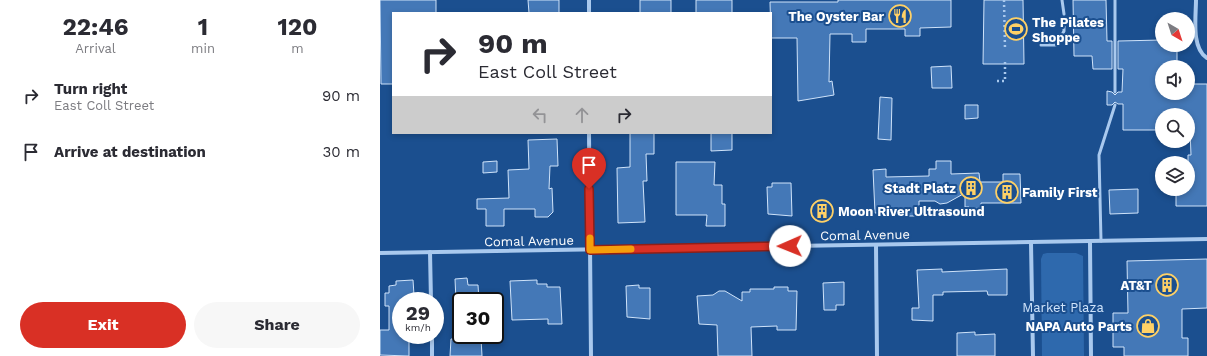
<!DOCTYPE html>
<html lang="en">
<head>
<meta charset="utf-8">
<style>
	body { margin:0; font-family:"Work Sans",sans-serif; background:#f7f7f7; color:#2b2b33; height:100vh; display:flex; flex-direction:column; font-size:15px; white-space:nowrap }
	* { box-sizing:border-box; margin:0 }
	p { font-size:13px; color:#7c7c81 }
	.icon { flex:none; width:22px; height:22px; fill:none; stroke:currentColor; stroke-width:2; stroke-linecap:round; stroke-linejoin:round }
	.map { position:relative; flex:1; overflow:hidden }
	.drawer { display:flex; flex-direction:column; background:#fff; width:380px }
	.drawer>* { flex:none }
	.top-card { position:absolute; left:12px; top:12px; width:380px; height:122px; border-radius:0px; box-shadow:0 2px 6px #0003; background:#fff; color:#2b2b33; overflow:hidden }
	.needle { width:26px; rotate:141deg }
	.fabs { position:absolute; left:775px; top:12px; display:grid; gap:8px }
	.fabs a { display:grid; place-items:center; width:40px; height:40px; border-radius:50%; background:#fff; box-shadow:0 2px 6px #0003; font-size:20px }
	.speed { position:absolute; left:12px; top:292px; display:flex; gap:8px; font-size:20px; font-weight:700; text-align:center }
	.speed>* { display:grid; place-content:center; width:52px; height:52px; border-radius:50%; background:#fff; box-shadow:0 2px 6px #0003; line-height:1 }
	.speed small { font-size:10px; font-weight:400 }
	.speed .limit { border:2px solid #111; border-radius:6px; background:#fff; color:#111 }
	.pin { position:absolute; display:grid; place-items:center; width:34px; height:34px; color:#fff; margin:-41px -17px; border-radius:50% 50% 50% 0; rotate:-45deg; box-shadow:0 0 4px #0007 }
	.pin .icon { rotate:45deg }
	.me { position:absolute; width:44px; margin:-22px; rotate:269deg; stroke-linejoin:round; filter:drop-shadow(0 0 3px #0008) }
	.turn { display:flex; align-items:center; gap:14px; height:84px; padding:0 20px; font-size:18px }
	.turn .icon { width:52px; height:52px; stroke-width:2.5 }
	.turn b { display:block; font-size:28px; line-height:34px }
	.lanes { display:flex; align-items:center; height:38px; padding:0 20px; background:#0003; justify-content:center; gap:20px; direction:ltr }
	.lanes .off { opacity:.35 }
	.eta { display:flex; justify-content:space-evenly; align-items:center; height:68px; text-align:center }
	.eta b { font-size:24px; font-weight:700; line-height:28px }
	.button { display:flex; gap:8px; margin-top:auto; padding:8px 20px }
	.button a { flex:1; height:46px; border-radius:24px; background:#d93025; color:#fff; font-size:16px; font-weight:700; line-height:46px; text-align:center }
	.button a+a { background:#f7f7f7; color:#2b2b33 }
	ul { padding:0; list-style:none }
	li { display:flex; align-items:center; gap:12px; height:56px; padding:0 20px }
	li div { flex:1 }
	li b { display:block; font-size:15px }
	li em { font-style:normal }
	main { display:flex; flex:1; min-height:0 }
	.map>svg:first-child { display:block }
</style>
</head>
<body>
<main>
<section class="drawer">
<div class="eta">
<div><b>22:46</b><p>Arrival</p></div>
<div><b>1</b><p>min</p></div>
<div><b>120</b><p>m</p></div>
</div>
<ul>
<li><svg class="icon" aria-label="right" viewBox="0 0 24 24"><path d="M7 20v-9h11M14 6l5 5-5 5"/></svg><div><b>Turn right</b><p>East Coll Street</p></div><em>90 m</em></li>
<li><svg class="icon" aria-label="arrive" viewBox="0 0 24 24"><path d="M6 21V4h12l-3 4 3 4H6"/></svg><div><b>Arrive at destination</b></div><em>30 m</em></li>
</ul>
<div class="button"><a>Exit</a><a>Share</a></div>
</section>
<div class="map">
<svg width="827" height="356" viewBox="0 0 827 356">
	<rect width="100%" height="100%" fill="#1b4f8f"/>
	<polygon fill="#2e69ad" points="667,253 696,253 703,256 704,356 662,356 661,259 663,254"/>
	<g fill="#4478b7" stroke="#cfe3fa">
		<polygon points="0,0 56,0 56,13 13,13 13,84 1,84"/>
		<polygon points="148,0 179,0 179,13 149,13"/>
		<rect x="260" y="0" width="31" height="13"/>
		<rect x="316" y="0" width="36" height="13"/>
		<polygon points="458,0 571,0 571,27 540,28 540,36 525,36 525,29 486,29 486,42 472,42 472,34 450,34 449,82 452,81 454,95 418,101 417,38 391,38 390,2 458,2"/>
		<polygon points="604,0 643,0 644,64 603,64"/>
		<polygon points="693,0 726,0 727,41 732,41 732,69 713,69 712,56 694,56"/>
		<polygon points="782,40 782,45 797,45 797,67 782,67 782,93 808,93 808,84 827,84 827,206 796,206 796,189 808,189 808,155 811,155 810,130 808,130 808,115 782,115 782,130 743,130 743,104 738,104 735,102 732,105 727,105 727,91 732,92 735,95 738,92 742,92 743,69 738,69 738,41"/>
		<polygon points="571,66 572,88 552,88 551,67"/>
		<polygon points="500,97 512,98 511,140 498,139"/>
		<polygon points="585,105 598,105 598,118 585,119"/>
		<polygon points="250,133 274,133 274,154 266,154 267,181 263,181 265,222 238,223 237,168 250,167"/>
		<polygon points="331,133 352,133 352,150 331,151"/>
		<polygon points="177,139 178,166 170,166 169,189 172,188 173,212 168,217 155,217 155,209 124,209 124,226 106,226 106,209 97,209 97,199 129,198 128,170 149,169 148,140"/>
		<polygon points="117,161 117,172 103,173 103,162"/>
		<polygon points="556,161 571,161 571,174 599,173 600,182 623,182 623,174 640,174 641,203 601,203 601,208 589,209 589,207 585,207 585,193 567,203 560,204 555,201 539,201 539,216 527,216 527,212 495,213 493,170 506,169 506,177 549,176 549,169 556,169"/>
		<polygon points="296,162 335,162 334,185 342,185 342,204 345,204 345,226 326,226 327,215 296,215"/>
		<polygon points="392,183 411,183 412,216 388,214 387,187 392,187"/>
		<polygon points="758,189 758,213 730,214 729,190"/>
		<rect x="436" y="202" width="12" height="18"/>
		<polygon points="827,259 827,308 802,309 802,338 808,338 808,356 744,356 744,347 733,347 733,313 748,313 747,261"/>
		<polygon points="562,269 562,272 627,269 627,295 608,295 607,291 563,292 563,295 553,295 553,321 532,320 532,308 539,308 537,270"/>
		<polygon points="87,278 88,285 98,285 99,301 76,301 75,279"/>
		<polygon points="33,280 34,295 29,295 27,301 21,301 21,335 29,335 29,356 0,355 0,330 9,330 9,306 5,306 5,293 9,293 9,286 16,285 16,281"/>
		<polygon points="157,280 157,284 167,284 167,287 180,287 182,324 168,324 168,319 132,320 130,281"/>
		<polygon points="464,282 464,305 456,305 456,310 444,310 443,283"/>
		<polygon points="259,285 259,288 270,288 270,319 247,317 246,286"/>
		<polygon points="394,287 408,287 408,291 417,291 416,330 397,330 397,326 371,327 372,356 338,356 337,325 319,324 317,296 333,295 339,291 345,291 362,301 362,292 370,292 370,289 394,289"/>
		<polygon points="595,332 595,335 615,334 615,356 577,356 577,333"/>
		<polygon points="101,338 102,356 70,356 71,339"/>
	</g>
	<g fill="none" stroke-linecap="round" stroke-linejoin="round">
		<g stroke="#a9c9ee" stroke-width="2.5" stroke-dasharray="2 3" stroke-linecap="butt">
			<polyline points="624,0 625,49"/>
			<polyline points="617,81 625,81 625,62"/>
		</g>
		<g stroke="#a9c9ee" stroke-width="3">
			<polyline points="682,0 684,14"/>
			<polyline points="661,45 677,45 684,31 684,23"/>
			<polyline points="735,92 735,0"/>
			<polyline points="721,241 719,155 735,105"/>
		</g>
		<g stroke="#a9c9ee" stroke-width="4">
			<polyline points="209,0 209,13"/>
			<path d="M816 0C816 17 811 48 827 58"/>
			<polyline points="209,133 211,356"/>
			<polyline points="710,242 711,356"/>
			<polyline points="651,243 653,356"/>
			<polyline points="496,245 497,356"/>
			<polyline points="50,252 51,301"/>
			<polyline points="0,253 827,239"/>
			<polyline points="52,335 52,356"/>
		</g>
	</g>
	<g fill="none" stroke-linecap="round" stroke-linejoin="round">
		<g stroke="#8d1f18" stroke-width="10">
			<polyline id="route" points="209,189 210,250 410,246"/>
		</g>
		<use href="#route" stroke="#d93025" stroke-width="7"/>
		<polyline stroke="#f59e0b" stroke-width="7" points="210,238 210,250 251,249"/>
	</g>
	<defs>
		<g id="restaurant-ring" transform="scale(1.15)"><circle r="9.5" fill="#1b4f8f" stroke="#ffd166" stroke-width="1.5"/><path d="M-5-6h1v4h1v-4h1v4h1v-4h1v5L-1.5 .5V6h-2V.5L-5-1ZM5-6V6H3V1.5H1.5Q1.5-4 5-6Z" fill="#ffd166"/></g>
		<g id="stadium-ring" transform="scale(1.15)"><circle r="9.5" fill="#1b4f8f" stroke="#ffd166" stroke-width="1.5"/><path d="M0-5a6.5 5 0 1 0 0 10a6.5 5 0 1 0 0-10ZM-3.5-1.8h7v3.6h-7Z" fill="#ffd166"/></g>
		<g id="building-ring" transform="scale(1.15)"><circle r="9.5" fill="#1b4f8f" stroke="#ffd166" stroke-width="1.5"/><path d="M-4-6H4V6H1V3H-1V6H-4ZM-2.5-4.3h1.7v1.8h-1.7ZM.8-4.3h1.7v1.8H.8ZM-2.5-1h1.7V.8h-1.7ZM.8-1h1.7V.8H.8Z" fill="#ffd166"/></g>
		<g id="shop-ring" transform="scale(1.15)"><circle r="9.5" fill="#1b4f8f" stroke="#ffd166" stroke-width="1.5"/><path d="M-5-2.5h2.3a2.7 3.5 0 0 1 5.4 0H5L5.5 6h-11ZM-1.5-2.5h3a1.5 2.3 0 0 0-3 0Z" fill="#ffd166"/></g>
	</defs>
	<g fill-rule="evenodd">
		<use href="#restaurant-ring" x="520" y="16"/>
		<use href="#stadium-ring" x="636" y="29"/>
		<use href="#building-ring" x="591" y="188"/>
		<use href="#building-ring" x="627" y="192"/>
		<use href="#building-ring" x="442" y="211"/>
		<use href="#building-ring" x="787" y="285"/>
		<use href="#shop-ring" x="768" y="326"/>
	</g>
	<g text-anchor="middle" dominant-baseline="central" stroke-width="4" stroke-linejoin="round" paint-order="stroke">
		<g font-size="13" font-weight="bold" fill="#fff" stroke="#1b4f8f" text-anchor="end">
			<text x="504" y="16">The Oyster Bar</text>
			<text x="652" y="22" text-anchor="start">The Pilates<tspan x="652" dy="15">Shoppe</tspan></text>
			<text x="576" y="188">Stadt Platz</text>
			<text x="642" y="192" text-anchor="start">Family First</text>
			<text x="458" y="211" text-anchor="start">Moon River Ultrasound</text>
			<text x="772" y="285">AT&amp;T</text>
			<text x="752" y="326">NAPA Auto Parts</text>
		</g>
		<g font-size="13" fill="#fff" stroke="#1b4f8f">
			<text transform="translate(485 235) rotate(-1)">Comal Avenue</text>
			<text transform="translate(149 241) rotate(-1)">Comal Avenue</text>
		</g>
		<g font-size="13" fill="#cfe3fa" stroke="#1b4f8f">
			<text x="683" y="307">Market Plaza</text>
		</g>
	</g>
</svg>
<div class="fabs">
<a><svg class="needle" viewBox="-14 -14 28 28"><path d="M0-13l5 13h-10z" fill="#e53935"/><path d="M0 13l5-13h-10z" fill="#7c7c81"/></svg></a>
<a><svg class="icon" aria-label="sound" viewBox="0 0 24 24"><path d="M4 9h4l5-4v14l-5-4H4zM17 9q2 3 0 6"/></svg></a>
<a><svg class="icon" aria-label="search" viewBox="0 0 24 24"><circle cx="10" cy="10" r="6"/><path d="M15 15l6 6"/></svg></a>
<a><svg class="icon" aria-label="layers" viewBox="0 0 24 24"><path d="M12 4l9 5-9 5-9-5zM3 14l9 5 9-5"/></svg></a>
</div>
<div class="speed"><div>29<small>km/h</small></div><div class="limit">30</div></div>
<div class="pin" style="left:209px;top:189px;background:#d93025"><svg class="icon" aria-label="arrive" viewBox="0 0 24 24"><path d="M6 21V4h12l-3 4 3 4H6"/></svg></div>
<svg class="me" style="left:410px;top:246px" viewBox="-20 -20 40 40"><circle r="19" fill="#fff"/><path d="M0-13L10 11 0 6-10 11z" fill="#d93025"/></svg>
<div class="top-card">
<div class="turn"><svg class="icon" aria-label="right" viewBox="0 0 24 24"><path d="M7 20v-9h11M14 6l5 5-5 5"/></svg><div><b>90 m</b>East Coll Street</div></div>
<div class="lanes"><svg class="icon off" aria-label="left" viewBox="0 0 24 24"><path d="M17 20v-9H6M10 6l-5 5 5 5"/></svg><svg class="icon off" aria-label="ahead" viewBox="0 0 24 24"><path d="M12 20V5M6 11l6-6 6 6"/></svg><svg class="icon" aria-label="right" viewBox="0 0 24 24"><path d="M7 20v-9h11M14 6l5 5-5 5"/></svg></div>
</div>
</div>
</main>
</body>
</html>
